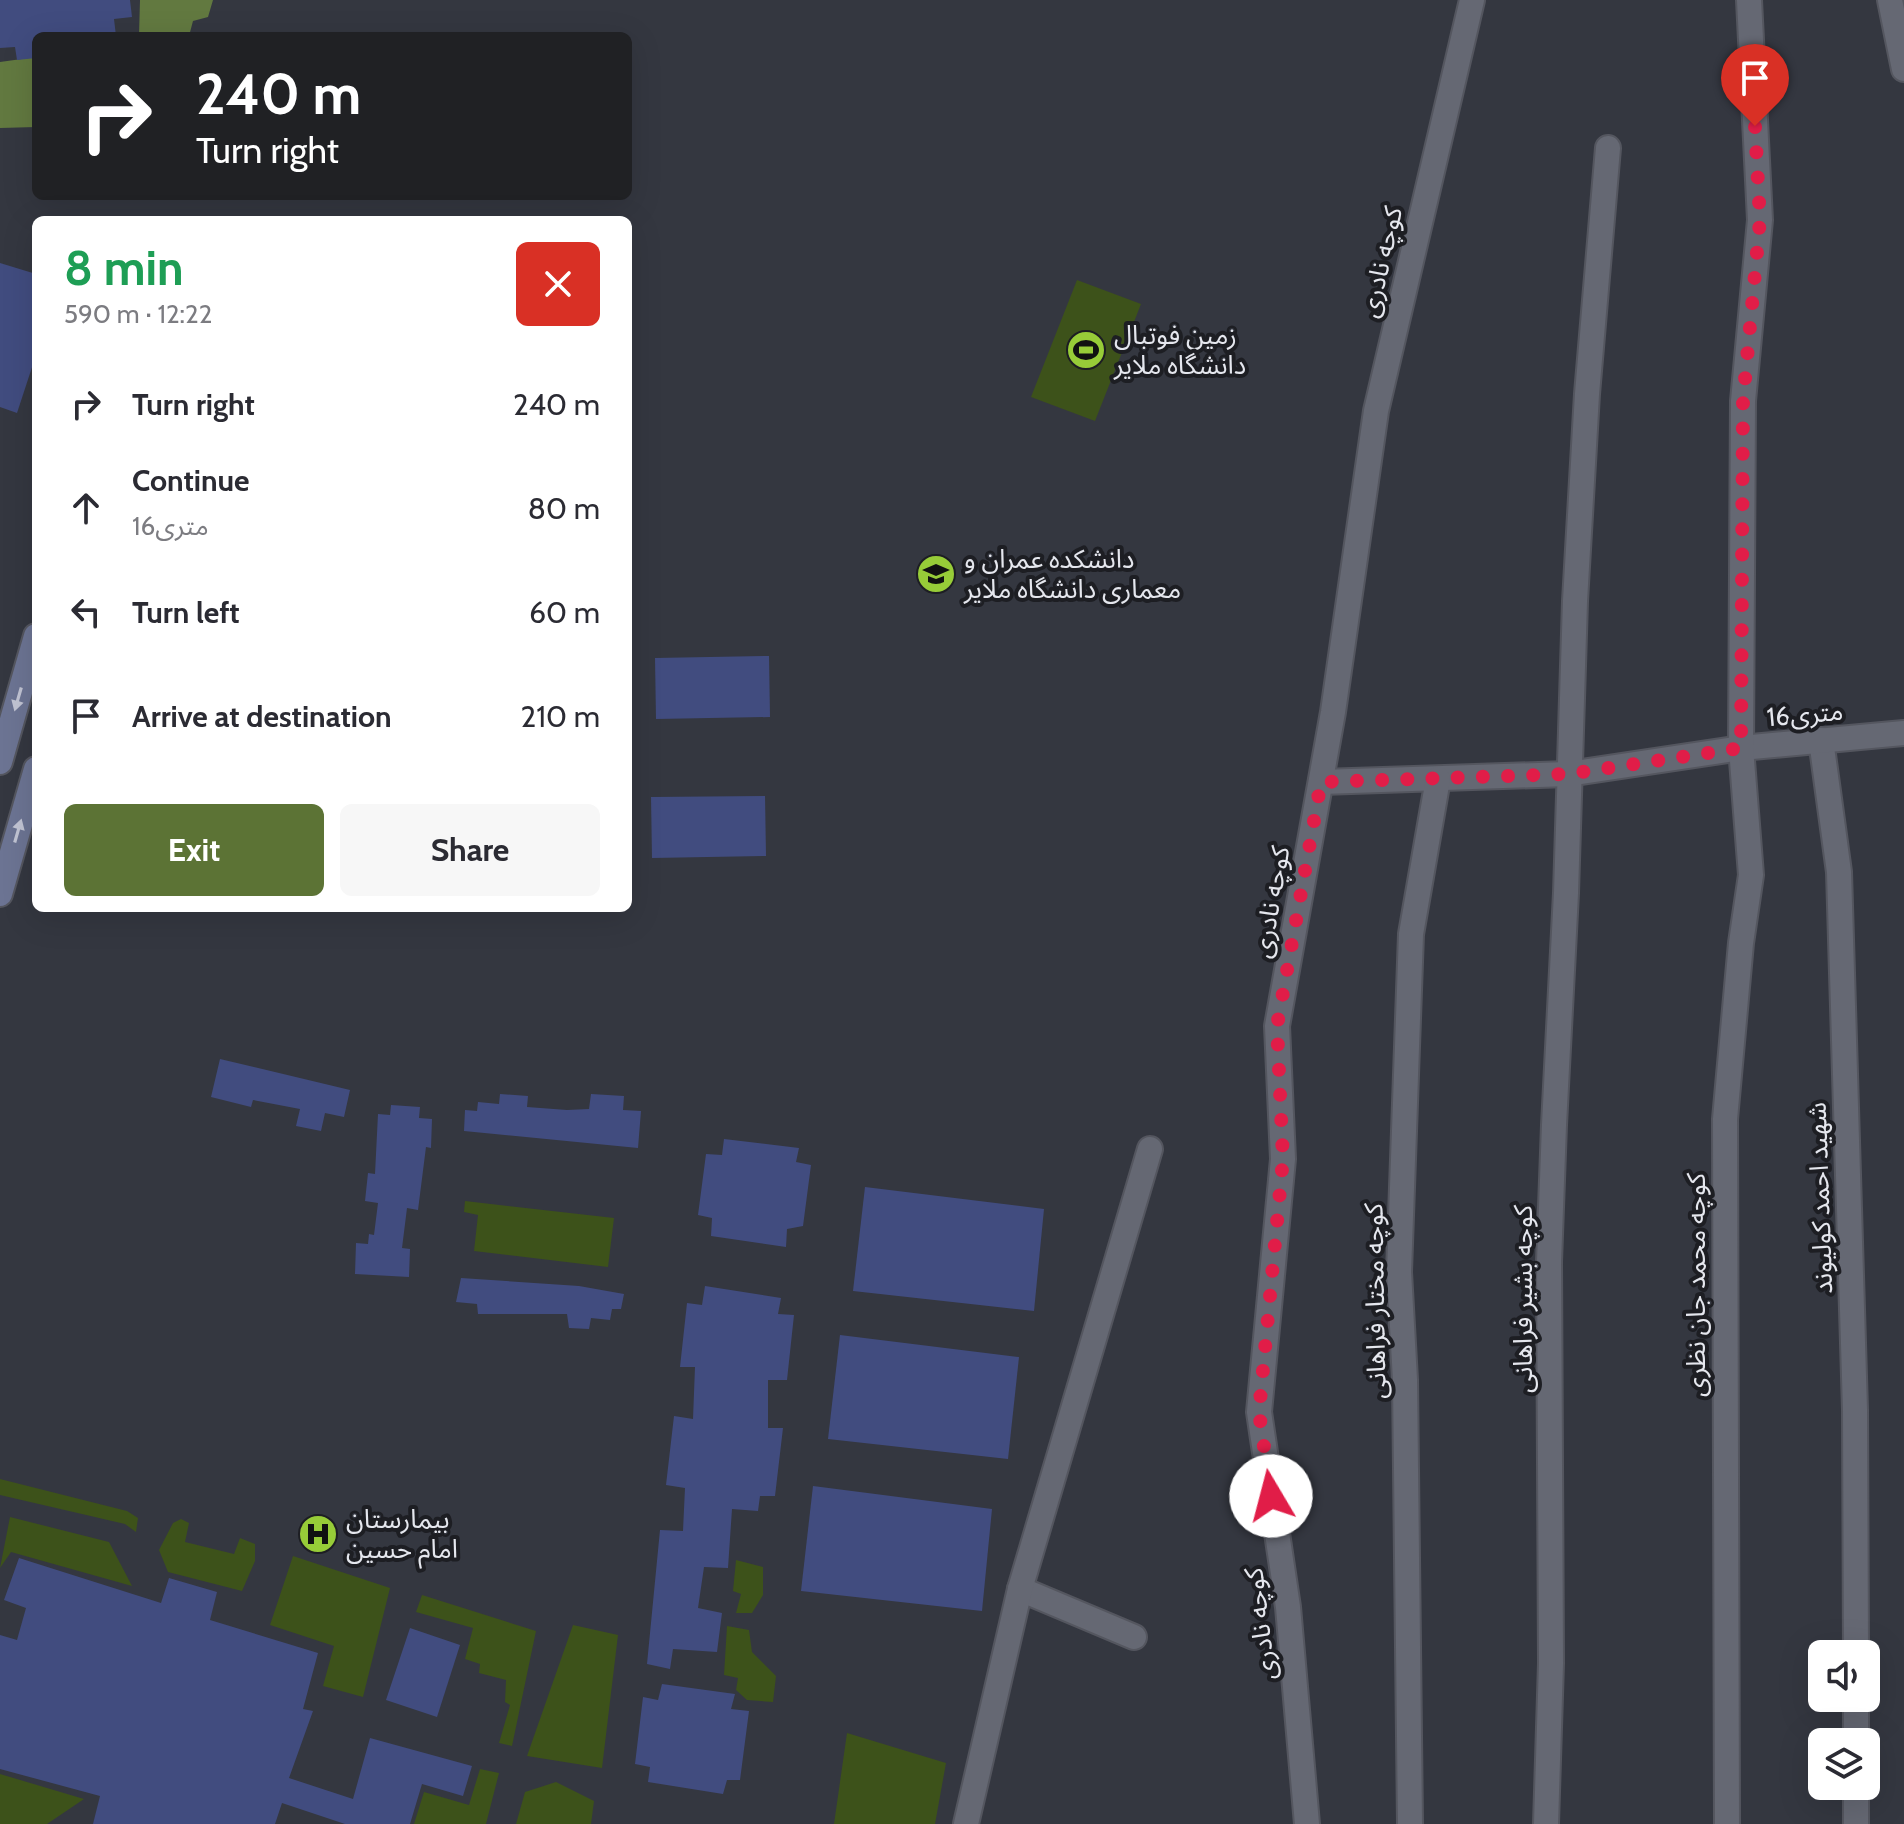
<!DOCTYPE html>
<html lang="en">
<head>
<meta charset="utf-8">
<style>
	body { margin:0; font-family:Cabin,"Noto Sans Arabic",sans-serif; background:#f7f7f7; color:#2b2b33; height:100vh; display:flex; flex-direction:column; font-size:30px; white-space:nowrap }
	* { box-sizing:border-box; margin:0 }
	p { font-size:26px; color:#7c7c81 }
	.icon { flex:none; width:44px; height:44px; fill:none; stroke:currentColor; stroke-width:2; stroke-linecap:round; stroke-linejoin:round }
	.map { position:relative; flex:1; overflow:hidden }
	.panel { position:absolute; left:32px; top:216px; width:600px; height:696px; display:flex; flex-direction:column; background:#fff; border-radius:12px; box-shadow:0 8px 32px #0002 }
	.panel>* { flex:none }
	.hud { position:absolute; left:32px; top:32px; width:600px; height:168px; border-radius:12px; box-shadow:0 8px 32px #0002; background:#202124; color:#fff; overflow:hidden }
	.buttons { position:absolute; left:1808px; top:1640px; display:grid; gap:16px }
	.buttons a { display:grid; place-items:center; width:72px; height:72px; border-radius:12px; background:#fff; box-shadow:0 8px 32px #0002; font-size:40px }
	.pin { position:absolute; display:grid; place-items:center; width:68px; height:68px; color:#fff; margin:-82px -34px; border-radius:50% 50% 50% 0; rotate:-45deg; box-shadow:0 0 8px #0007 }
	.pin .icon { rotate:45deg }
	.me { position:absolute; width:88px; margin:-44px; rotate:352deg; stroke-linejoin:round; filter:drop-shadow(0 0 6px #0008) }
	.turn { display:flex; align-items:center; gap:28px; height:168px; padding:0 32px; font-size:36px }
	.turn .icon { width:104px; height:104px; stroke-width:2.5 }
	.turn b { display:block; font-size:56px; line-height:68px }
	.round { display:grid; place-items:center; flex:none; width:84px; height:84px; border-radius:12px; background:#f7f7f7 }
	.headline { display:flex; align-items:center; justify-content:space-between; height:136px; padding:0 32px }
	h1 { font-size:48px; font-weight:800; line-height:60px; color:#1e9e55 }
	.action { display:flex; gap:16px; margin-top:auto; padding:16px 32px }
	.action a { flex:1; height:92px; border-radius:12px; background:#5c7335; color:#fff; font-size:32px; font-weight:800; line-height:92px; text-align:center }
	.action a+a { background:#f7f7f7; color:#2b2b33 }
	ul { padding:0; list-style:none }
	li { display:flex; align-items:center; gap:24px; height:104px; padding:0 32px }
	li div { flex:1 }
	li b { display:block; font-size:30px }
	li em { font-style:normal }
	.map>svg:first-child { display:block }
</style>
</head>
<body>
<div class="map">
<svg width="1904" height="1824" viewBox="0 0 1904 1824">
	<rect width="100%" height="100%" fill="#343740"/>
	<g fill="#3d521a">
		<polygon points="1077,280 1141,304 1095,421 1031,397"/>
		<polygon points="465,1201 614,1218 608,1267 474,1251 478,1215 464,1212"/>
		<polygon points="0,1479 127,1511 138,1518 136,1532 125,1524 0,1495"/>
		<polygon points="10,1517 109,1542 132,1586 11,1552 0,1568"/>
		<polygon points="181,1519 189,1523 185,1542 234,1554 240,1538 255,1544 255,1561 242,1591 168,1572 159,1550 173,1523"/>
		<polygon points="293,1556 390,1588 363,1697 323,1686 334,1646 270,1625"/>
		<polygon points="736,1560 763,1567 763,1595 752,1613 736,1613 741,1594 733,1591"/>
		<polygon points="422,1595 536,1631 512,1746 499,1743 510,1705 505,1702 506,1680 479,1673 480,1664 465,1659 473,1628 416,1612"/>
		<polygon points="573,1625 618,1635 602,1768 527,1756"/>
		<polygon points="727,1626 749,1630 752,1652 776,1676 773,1702 747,1700 736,1690 738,1678 724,1675"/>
		<polygon points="847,1733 946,1763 935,1824 834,1824"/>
		<polygon points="480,1769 499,1773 486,1824 414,1824 424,1792 469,1805"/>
		<polygon points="0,1774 84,1799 47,1824 0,1824"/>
		<polygon points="556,1782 594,1801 591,1824 516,1824 525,1792"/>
	</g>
	<g fill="#627940">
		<polygon points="140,0 213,0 208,17 193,21 189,36 139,36"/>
		<polygon points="36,57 36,127 0,128 0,62"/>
	</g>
	<g fill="#414c7f">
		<polygon points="0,0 130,0 132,17 114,19 116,36 36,36 36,58 17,60 15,47 0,48"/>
		<polygon points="0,263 36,274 36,355 17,413 0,407"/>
		<polygon points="769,656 770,717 656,719 655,658"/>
		<polygon points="765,796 766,856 652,858 651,797"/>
		<polygon points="220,1059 350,1090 344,1117 325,1113 321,1131 296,1126 300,1109 253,1100 251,1107 211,1097"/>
		<polygon points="500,1094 528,1096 527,1107 567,1110 589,1109 591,1094 624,1096 623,1110 641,1111 638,1148 464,1131 465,1110 477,1111 478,1102 499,1104"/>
		<polygon points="391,1105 420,1107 419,1118 432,1119 431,1148 426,1147 418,1210 407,1208 402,1248 410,1249 409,1277 355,1274 356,1243 368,1244 369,1234 374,1235 378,1203 365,1201 368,1173 375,1174 378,1114 390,1115"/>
		<polygon points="724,1139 799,1148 796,1162 811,1165 803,1226 787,1229 786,1247 711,1236 712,1218 698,1215 706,1154 722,1155"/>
		<polygon points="865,1187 1044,1209 1034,1311 853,1291"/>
		<polygon points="461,1278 579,1286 624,1294 621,1309 612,1309 610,1320 591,1318 589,1329 569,1328 567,1314 478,1314 477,1304 456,1302"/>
		<polygon points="705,1286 781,1298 778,1314 794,1315 787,1380 768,1380 768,1428 783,1428 775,1496 760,1496 758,1511 732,1509 728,1568 704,1567 698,1608 722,1613 717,1652 673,1649 670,1669 647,1664 660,1530 683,1531 685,1488 666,1485 674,1416 693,1419 695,1367 680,1367 687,1303 702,1305"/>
		<polygon points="840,1335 1019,1357 1008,1459 828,1439"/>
		<polygon points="813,1486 992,1509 982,1611 801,1591"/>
		<polygon points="19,1558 161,1603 169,1578 217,1592 210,1620 318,1653 303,1709 313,1711 289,1778 353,1799 370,1738 472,1766 463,1796 422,1784 410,1824 345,1824 282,1803 275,1824 93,1824 100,1796 0,1769 0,1635 17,1640 26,1608 4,1600"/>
		<polygon points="410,1628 460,1645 437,1717 386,1700"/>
		<polygon points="662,1684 735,1694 731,1709 749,1711 740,1780 727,1780 723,1794 648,1782 650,1767 635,1764 643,1697 658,1700"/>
	</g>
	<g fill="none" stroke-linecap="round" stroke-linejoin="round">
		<g stroke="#54565f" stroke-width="28">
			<g id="minor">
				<polyline points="1890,0 1904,69"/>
				<polyline points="1821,740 1839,872 1855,1410 1856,1654"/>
				<polyline points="1321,782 1568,774 1741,748 1904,733"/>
				<polyline points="1020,1589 1134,1637"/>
				<polyline points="1856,1742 1856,1698"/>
				<polyline points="966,1824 1020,1589 1150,1149"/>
				<polyline points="1307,1824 1288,1607 1259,1412 1283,1159 1277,1026 1333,712 1376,411 1472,0"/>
				<polyline points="1410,1824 1405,1380 1399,1272 1411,934 1438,779"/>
				<polyline points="1546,1824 1551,1663 1549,1262 1554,1125 1566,893 1575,601 1587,394 1608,148"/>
				<polyline points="1727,1824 1725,1119 1741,943 1751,875 1741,748 1743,401 1760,220 1749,0"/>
				<polyline points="1856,1824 1856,1786"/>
			</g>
		</g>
		<g stroke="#54565f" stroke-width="28">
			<g id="secondary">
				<polyline points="0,762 36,636"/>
				<polyline points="0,894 36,769"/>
			</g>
		</g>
		<use href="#minor" stroke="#656873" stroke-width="24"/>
		<use href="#secondary" stroke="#6c7493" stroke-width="24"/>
	</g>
	<defs><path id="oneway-solid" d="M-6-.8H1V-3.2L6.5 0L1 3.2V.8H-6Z" transform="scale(2)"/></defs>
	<g fill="#c1c4d3">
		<use href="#oneway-solid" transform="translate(18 699) rotate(106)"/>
		<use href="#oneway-solid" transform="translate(18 831) rotate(-74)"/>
	</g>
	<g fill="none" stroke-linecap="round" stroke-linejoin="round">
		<polyline stroke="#e11d48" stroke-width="14" stroke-dasharray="0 25.2" points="1271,1496 1259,1412 1283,1159 1277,1026 1321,782 1568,774 1741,748 1743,401 1760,220 1755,126"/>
	</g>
	<defs>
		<g id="stadium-disc" transform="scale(2)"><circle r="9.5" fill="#97cc38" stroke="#1d1e23"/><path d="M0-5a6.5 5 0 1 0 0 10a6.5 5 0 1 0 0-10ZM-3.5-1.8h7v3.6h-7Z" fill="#111"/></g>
		<g id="university-disc" transform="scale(2)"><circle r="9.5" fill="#97cc38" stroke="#1d1e23"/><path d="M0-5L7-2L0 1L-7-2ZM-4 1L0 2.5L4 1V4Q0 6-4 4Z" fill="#111"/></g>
		<g id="hospital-disc" transform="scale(2)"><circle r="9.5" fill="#97cc38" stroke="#1d1e23"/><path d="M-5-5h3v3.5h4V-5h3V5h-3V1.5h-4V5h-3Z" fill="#111"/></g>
	</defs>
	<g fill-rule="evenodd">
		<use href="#stadium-disc" x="1086" y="350"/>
		<use href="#university-disc" x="936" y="574"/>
		<use href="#hospital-disc" x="318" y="1534"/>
	</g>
	<g text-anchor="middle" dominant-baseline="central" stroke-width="8" stroke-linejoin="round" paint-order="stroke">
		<g font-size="26" fill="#e5e7ee" stroke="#1d1e23">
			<text transform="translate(1381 262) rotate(-77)">کوچه نادری</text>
			<text transform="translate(1805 714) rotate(-5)">16متری</text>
			<text transform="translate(1271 902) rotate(-80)">کوچه نادری</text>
			<text transform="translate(1820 1198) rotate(-92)">شهید احمد کولیوند</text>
			<text transform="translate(1696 1285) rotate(-90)">کوچه محمد جان نظری</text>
			<text transform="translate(1523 1299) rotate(-90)">کوچه بشیر فراهانی</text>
			<text transform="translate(1375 1301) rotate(-91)">کوچه مختار فراهانی</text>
			<text transform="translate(1260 1624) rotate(-97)">کوچه نادری</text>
		</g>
		<g font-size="26" fill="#e5e7ee" stroke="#1d1e23" text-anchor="start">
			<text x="1114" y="335">زمین فوتبال<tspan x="1114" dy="30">دانشگاه ملایر</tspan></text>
			<text x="964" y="559">دانشکده عمران و<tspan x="964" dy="30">معماری دانشگاه ملایر</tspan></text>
			<text x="346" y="1519">بیمارستان<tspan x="346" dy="30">امام حسین</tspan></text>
		</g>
	</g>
</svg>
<div class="buttons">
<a><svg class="icon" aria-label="sound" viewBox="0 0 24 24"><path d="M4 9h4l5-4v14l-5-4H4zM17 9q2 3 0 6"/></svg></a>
<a><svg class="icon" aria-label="layers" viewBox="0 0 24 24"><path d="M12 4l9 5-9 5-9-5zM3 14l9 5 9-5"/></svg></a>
</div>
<div class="pin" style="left:1755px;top:126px;background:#d93025"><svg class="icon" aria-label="arrive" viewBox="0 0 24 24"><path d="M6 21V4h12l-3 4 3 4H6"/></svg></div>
<svg class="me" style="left:1271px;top:1496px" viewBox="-20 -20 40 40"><circle r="19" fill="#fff"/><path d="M0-13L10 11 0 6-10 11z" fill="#e11d48"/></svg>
<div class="hud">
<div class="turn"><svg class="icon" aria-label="right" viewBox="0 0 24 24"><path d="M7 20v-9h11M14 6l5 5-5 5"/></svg><div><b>240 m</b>Turn right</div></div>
</div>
<section class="panel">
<div class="headline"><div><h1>8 min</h1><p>590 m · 12:22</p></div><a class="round" style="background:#d93025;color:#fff"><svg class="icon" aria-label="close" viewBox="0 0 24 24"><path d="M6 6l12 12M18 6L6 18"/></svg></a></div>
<ul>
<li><svg class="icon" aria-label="right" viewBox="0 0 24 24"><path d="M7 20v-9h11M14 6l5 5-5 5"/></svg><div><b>Turn right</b></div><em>240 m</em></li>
<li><svg class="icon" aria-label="ahead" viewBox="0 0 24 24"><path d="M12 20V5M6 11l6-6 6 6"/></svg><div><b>Continue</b><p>16متری</p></div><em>80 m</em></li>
<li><svg class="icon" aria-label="left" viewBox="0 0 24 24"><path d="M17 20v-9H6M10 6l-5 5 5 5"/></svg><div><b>Turn left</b></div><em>60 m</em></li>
<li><svg class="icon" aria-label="arrive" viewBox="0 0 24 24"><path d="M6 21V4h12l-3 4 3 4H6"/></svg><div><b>Arrive at destination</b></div><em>210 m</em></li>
</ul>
<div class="action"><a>Exit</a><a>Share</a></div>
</section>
</div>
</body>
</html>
